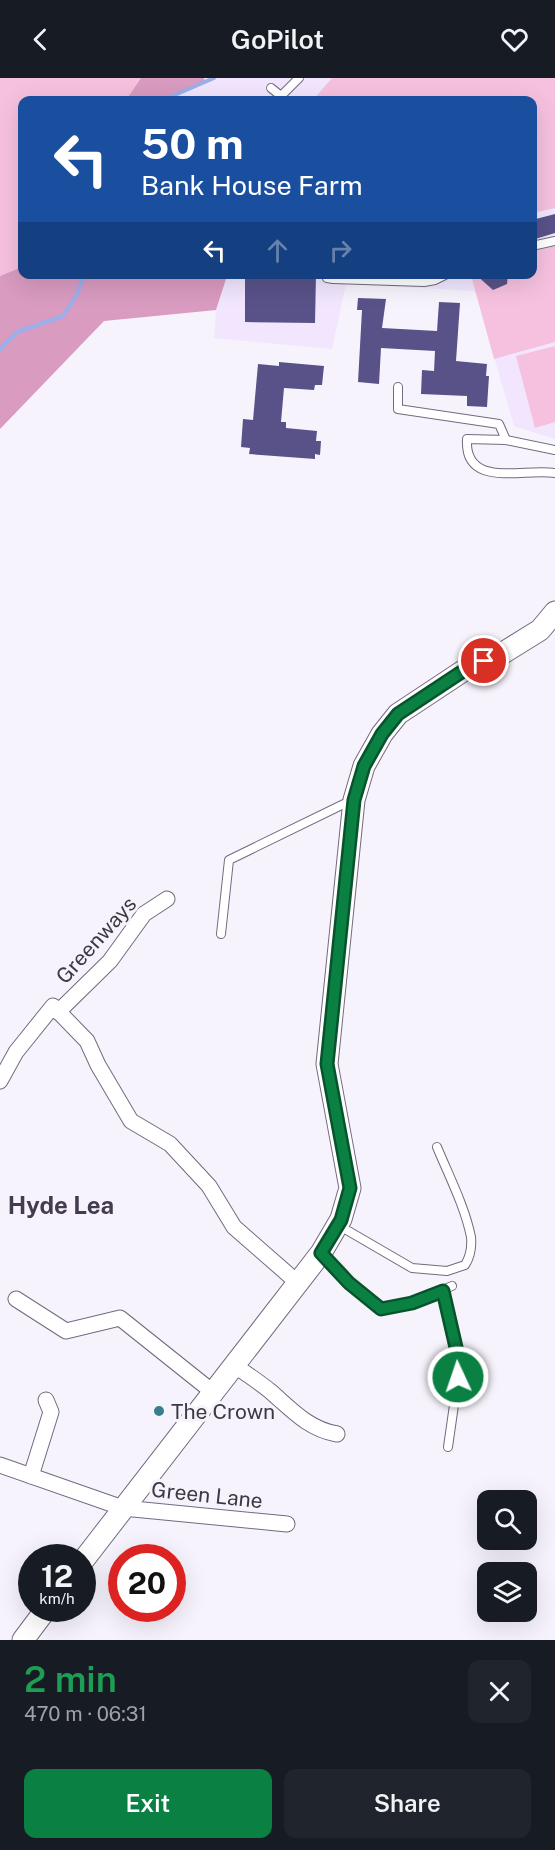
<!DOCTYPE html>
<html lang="en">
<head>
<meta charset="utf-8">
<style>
	body { margin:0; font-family:"Public Sans",sans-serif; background:#20242c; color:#f1f3f6; height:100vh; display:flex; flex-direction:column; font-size:22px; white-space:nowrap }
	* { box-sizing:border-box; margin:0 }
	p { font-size:20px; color:#9ea1a6 }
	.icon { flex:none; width:33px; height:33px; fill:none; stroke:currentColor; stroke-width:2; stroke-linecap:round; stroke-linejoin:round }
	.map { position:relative; height:1562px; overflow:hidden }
	.drawer { display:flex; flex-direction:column; background:#171b24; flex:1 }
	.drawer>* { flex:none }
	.top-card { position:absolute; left:18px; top:18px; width:519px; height:183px; border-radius:12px; box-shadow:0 6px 24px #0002; background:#1a4fa0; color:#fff; overflow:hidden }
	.fabs { position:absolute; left:477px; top:1412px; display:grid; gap:12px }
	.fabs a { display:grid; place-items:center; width:60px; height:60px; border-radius:12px; background:#171b24; box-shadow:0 6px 24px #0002; font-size:30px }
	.speed { position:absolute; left:18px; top:1466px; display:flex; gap:12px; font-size:30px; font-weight:700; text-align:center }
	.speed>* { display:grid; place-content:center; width:78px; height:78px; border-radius:50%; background:#171b24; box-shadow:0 6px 24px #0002; line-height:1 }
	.speed small { font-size:15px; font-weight:400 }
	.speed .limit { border:9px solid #d22; background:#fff; color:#111 }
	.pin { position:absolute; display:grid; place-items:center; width:51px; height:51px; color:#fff; margin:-26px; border:3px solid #fff; border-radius:50%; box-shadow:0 2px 6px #0007 }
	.me { position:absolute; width:66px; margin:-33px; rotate:357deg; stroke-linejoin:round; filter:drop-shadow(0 0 4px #0008) }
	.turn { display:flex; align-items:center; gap:21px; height:126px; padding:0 24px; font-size:27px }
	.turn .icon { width:78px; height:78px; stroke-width:2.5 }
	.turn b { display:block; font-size:42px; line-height:51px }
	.lanes { display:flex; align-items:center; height:57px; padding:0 24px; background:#0003; justify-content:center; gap:30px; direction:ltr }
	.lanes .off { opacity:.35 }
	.round { display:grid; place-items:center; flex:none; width:63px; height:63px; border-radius:12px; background:#20242c }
	.overview { display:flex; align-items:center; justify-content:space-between; height:102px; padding:0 24px }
	h1 { font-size:36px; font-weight:600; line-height:45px; color:#1e9e55 }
	.cta { display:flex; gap:12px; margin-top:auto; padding:12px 24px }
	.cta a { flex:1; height:69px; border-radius:12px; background:#0b8043; color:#fff; font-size:24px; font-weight:600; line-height:69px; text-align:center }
	.cta a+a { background:#20242c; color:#f1f3f6 }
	header { display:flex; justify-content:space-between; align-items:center; height:78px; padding:0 24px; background:#171b24; font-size:27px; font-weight:600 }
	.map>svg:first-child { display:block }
</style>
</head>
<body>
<header><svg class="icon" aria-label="back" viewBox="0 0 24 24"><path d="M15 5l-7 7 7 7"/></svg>GoPilot<svg class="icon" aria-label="heart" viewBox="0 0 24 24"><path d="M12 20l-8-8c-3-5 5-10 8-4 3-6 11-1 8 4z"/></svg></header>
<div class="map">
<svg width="555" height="1562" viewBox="0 0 555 1562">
	<rect width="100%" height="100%" fill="#f7f3fc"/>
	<polygon fill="#f1e6fe" points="0,0 555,0 555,361 514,348 475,213 346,206 332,271 214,260 216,232 226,201 187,197 532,196 532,22 22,22 22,196 0,271"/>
	<g fill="#f5c1df">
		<polygon points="0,0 141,0 126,22 22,22 22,182 17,191 0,198"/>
		<polygon points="332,0 555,0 555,130 533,135 532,22 313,22"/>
		<polygon points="555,168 555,264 494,281 471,197 532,196 533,173"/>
		<polygon points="555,268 555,344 535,350 516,278"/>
	</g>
	<g fill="#d99bc0">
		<polygon points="141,0 204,0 205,4 170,19 168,22 126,22"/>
		<polygon points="22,182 22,196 187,196 226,201 216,232 104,243 0,351 0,198 17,191"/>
	</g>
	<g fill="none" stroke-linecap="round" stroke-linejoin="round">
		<g stroke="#9bafea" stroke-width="4">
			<polyline points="168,22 170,19 214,0"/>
			<polyline points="0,271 17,254 63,238 76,218 85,196"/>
		</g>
	</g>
	<g fill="#595289">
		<polygon points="555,136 555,155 532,162 532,142"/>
		<polygon points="245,196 316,196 315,245 245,244"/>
		<polygon points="475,196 508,196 507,206 493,212"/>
		<polygon points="358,220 386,221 382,250 437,253 439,224 460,225 456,283 487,286 486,298 489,298 487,329 467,328 467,318 421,316 422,292 434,293 435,273 381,270 379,306 358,304 362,232 357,232"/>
		<polygon points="279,284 324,288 322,307 315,307 314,312 284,310 281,344 286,344 286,350 317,353 316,363 321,363 320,377 315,376 315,381 249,376 250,370 241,369 243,341 253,342 258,286 279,288"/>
	</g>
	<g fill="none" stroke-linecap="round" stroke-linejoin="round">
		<g stroke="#736a7e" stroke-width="10">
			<g id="lane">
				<polyline points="271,10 281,18"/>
				<polyline points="277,22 299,0"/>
				<polyline points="532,168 555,163"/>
				<polyline points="327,196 327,200 333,201 424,204 435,202 447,196"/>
				<polyline points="398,309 398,331 499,346 506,362"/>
				<path d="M555 372 506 362 467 361C464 411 523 390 555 395"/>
				<polyline points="221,856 229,782 352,722"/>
				<path d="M338 1147 412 1190 447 1193 465 1187C470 1179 472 1169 471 1159 465 1129 449 1098 437 1069"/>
				<polyline points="322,1176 349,1205 381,1231 412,1225 452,1208"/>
				<polyline points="443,1213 458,1278 458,1299 448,1369"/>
			</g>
		</g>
		<g stroke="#736a7e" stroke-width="17">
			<g id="street">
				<polyline points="58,934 110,883 144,836 167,821"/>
				<polyline points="0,1003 16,974 53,928 87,963 98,987 131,1043 170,1066 209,1108 234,1149 298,1205"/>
				<polyline points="16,1221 66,1253 120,1240 214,1315"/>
				<path d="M235 1288C247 1296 259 1304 270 1313 291 1331 308 1351 337 1356"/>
				<polyline points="0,1387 123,1430 287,1446"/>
				<polyline points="31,1398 51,1334 46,1322"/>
			</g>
		</g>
		<g stroke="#736a7e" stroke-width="23">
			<g id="secondary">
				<polyline points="82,1484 321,1175 341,1141 350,1110 327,986 354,722 364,688 382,656 398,636 466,591 503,575 540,552 555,534"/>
				<polyline points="23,1562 47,1530"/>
			</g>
		</g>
		<use href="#lane" stroke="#fff" stroke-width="8"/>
		<use href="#street" stroke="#fff" stroke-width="15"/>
		<use href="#secondary" stroke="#fff" stroke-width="21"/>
	</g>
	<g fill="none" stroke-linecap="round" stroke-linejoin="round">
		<g stroke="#07532c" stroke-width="15">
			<polyline id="route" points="458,1299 458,1278 443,1213 412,1225 381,1231 349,1205 321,1175 341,1142 350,1110 327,986 354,722 364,688 382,656 398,636 466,591 484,583"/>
		</g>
		<use href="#route" stroke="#0b8043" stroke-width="10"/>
	</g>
	<circle fill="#3a7d8d" stroke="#f7f3fc" stroke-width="2" cx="159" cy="1333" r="6"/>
	<g text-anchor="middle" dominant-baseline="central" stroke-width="6" stroke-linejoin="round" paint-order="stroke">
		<g font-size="21" fill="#3d3942" stroke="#f7f3fc">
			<text transform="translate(96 862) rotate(-48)">Greenways</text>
			<text transform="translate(207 1417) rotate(6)">Green Lane</text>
		</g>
		<g font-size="21" fill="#3d3942" stroke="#f7f3fc" text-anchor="start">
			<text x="171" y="1333">The Crown</text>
		</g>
		<g font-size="24" font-weight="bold" fill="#443b4e" stroke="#f7f3fc">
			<text x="61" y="1127">Hyde Lea</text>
		</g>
	</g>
</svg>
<div class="fabs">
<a><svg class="icon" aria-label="search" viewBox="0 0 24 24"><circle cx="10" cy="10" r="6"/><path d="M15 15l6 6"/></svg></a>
<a><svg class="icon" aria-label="layers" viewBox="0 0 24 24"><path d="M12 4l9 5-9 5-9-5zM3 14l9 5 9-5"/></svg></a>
</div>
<div class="speed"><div>12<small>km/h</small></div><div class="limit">20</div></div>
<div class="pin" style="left:484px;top:583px;background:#d93025"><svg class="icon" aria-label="arrive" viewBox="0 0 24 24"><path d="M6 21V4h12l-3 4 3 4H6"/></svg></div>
<svg class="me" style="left:458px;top:1299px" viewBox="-20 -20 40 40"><circle r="17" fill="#0b8043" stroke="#fff" stroke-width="3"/><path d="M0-11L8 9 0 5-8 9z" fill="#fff"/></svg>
<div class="top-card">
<div class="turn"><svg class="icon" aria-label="left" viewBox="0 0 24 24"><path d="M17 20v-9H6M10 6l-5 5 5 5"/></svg><div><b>50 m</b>Bank House Farm</div></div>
<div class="lanes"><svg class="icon" aria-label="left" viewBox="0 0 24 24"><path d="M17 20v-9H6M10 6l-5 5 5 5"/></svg><svg class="icon off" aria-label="ahead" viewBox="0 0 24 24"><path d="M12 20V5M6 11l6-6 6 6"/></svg><svg class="icon off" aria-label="right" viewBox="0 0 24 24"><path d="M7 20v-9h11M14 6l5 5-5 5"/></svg></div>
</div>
</div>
<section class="drawer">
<div class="overview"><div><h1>2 min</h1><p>470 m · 06:31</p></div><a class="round"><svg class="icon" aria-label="close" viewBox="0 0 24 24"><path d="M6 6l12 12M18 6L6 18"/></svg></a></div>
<div class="cta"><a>Exit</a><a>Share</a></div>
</section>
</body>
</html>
